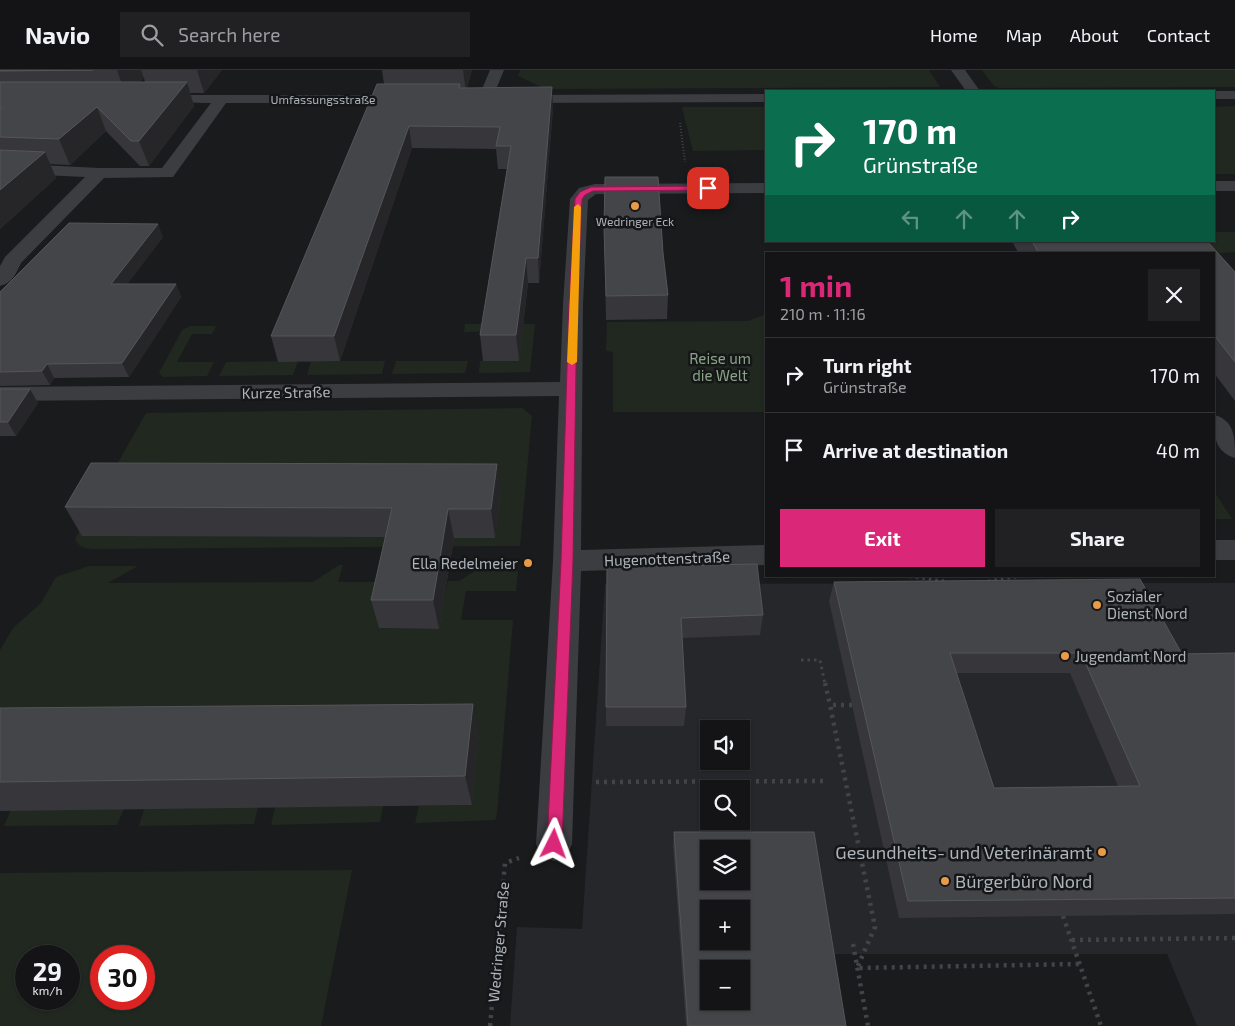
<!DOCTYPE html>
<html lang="en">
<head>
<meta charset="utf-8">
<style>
	body { margin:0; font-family:"Exo 2",sans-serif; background:#212123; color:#f1f3f6; height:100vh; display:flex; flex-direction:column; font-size:19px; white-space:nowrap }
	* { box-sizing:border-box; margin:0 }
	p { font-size:16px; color:#9d9ea1 }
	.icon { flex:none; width:28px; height:28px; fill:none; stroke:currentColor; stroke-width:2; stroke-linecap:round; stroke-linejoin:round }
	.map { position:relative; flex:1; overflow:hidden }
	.drawer { position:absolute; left:765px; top:182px; width:450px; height:325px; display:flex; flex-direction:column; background:#141416; border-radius:0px; box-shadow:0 1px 4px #0004,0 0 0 1px #333335 }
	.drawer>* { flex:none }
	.banner { position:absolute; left:765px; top:20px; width:450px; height:152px; border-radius:0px; box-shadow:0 1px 4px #0004,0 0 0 1px #333335; background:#0b6e4f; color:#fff; overflow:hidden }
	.tools { position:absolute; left:700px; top:650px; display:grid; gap:10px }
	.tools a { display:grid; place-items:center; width:50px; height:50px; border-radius:0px; background:#141416; box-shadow:0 1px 4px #0004,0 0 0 1px #333335; font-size:25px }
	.speed { position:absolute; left:15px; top:875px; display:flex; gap:10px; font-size:25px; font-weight:700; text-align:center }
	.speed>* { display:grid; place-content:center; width:65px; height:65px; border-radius:50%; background:#141416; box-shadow:0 1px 4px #0004,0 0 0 1px #333335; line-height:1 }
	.speed small { font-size:12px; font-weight:400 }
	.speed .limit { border:8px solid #d22; background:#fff; color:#111 }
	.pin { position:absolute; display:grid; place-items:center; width:42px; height:42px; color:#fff; margin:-21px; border-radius:10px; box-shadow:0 2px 8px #0006 }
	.me { position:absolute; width:55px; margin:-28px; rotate:3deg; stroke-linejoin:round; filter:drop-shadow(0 0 4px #0008) }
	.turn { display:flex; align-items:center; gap:18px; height:105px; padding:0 15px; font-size:22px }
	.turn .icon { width:65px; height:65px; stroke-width:2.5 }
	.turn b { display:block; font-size:35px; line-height:42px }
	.lanes { display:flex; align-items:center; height:48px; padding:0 15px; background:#0003; justify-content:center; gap:25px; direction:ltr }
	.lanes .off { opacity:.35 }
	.round { display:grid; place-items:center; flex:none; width:52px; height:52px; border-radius:0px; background:#212123 }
	.summary { display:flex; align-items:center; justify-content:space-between; height:85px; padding:0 15px }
	h1 { font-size:30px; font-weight:700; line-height:38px; color:#db2777 }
	.cta { display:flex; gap:10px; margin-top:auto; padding:10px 15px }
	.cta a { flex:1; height:58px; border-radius:0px; background:#db2777; color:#fff; font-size:20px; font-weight:700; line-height:58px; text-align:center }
	.cta a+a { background:#212123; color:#f1f3f6 }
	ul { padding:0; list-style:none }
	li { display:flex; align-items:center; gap:15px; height:75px; padding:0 15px; border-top:1px solid #333335 }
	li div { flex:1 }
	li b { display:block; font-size:19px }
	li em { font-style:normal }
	header { display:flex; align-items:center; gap:30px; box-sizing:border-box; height:70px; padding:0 25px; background:#141416; border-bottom:1px solid #333335 }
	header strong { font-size:24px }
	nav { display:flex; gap:28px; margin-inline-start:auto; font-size:18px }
	.search { width:350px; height:45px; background:#212123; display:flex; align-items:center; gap:12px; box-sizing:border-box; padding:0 18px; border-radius:0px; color:#9d9ea1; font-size:19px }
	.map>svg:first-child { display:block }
</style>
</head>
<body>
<header>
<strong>Navio</strong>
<div class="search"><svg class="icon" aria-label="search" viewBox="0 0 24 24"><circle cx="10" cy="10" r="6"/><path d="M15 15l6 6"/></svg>Search here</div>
<nav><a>Home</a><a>Map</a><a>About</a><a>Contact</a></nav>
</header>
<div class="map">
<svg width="1235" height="956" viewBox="0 0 1235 956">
	<rect width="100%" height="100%" fill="#1a1b1d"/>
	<path fill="#26272a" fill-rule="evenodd" d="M1235 513V956H1197L1167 884H832L843 956H510L517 857 582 859 605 514ZM709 659H741V691H709ZM709 719H741V751H709ZM709 779H741V811H709ZM709 839H741V871H709ZM709 899H741V931H709Z"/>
	<g fill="#202820" fill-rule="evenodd">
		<polygon points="520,0 929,0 940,17 545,19 518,6"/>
		<polygon points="982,0 1235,0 1235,17 999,18 994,16"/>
		<polygon points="1235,36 1235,104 1214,104 1214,37"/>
		<polygon points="682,37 766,37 766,80 693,81"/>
		<polygon points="1214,162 1235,162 1235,182 1210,184 1190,171 1214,171"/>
		<polygon points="766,244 766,342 613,342 613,282 606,281 607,252 748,251"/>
		<polygon points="465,254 535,254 530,302 479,303 480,291 518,291 522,261 464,262"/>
		<polygon points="190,256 216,256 212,264 192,264 177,292 214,292 207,306 163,307 159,303 182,260"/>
		<polygon points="298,291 293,305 219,306 226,292"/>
		<polygon points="311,291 385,291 382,304 307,305"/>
		<polygon points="396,291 468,291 465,303 392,304"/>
		<path d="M522 338 532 346 520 476 91 479C83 478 79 477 75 469L146 343Z"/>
		<polygon points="1214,421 1232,449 1214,449"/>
		<polygon points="339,495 343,495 338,512 389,512 379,558 438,559 448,511 459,511 478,499 518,500 516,521 466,521 461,550 513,550 497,744 495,750 415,753 419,736 472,735 479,664 0,668 0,580 13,558 41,533 56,507 89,496 138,496 108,513 313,512"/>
		<polygon points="383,736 380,752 271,755 275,737"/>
		<polygon points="258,737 254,754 139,756 144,739"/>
		<polygon points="124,739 117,755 4,756 11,740"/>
		<path d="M352 800 321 956H0V803ZM26 886H69V929H26ZM101 886H144V929H101Z"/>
	</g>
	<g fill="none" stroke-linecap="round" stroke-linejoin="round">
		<polyline stroke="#424548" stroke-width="2" stroke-dasharray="1 2" stroke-linecap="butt" points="680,53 685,92"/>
		<g stroke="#424548" stroke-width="3" stroke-dasharray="2.5 4" stroke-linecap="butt">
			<polyline points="903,506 945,511"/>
			<polyline points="988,511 1024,506"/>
			<polyline points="801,590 820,590 825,614"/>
		</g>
		<g stroke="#424548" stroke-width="4.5" stroke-dasharray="3 5" stroke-linecap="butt">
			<polyline points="825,613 830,635"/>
			<polyline points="852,635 830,635 875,857 857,898 1080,894"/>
			<polyline points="596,712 823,711"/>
			<polyline points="1063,846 1101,956"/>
			<polyline points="1072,870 1235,868"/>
			<polyline points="853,874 868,956"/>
			<polyline points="490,956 505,793 519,788"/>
		</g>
		<g fill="#3c3d41" fill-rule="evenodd">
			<polygon points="490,0 504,0 492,29 490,32 480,32 478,29"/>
			<polygon points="951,0 965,0 980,21 966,21"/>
			<polygon points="1211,21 1235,21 1235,29 1214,29 1214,21"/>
			<polygon points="766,24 766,32 514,33 509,32 507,29 509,26 514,25"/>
			<path d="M154 25H408L413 26 415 29 413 32 408 33H226L173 107 104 108 21 193C16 204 12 213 0 216V196L5 187 85 107 0 103V93L99 98H162L211 33 149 32 147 29 149 26Z"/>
			<rect x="1214" y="111" width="21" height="10"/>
			<polygon points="766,113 766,123 596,124 588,130 583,234 581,480 766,475 766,495 581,501 572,774 567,786 554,791 541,786 536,774 553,491 559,326 0,331 0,317 560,312 563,234 570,129 579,118 595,114"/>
			<path d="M1214 345C1235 350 1235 369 1235 388 1214 382 1213 363 1214 345Z"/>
			<rect x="1214" y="470" width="21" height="20"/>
		</g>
	</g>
	<g fill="#37373b" fill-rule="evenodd">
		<path d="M0 0H222L204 23H190L194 36 149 96H140L106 61 70 95 50 94 56 108 0 159ZM144 8 145 12H139Z"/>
		<polygon points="382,0 472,0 467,18 553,38 539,213 528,213 519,291 483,291 480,265 507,99 498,99 496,79 412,78 340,291 278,292 271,266 384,14"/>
		<polygon points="604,157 663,183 668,225 667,249 606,250"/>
		<polygon points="163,167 127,214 176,214 181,227 129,307 54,308 50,315 0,316 0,222"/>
		<polygon points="1012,171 1207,171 1235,202 1235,331 1214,303 1214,184 1019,184"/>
		<polygon points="0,319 38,333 16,366 0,366"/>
		<polygon points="501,423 495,468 454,468 439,559 379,558 371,530 385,467 82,466 65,437"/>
		<polygon points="607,497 763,545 760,565 682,568 686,637 684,656 606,656"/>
		<path d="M834 512 1182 584 1235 583V844L899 848 829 531ZM956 603H1070L1118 716 994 718Z"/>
		<polygon points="0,638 479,664 472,735 0,741"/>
		<polygon points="674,762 846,956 686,956 673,775"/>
	</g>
	<g fill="#262629">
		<polygon points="117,0 141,0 144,8 125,23"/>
		<polygon points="197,0 222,0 204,23"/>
		<polygon points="463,0 472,0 466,22"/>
		<polygon points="187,12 194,36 149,96 139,71"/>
		<polygon points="552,17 553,38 539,213 538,188"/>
		<polygon points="97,37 106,61 70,95 59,69"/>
		<polygon points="409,56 412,78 340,291 334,266"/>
		<polygon points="45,82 56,108 0,159 0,120"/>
		<polygon points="158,154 163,167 117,228 111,214"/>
		<polygon points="526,188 528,213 519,291 516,265"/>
		<polygon points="176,214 181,227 129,307 122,293"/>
		<polygon points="47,294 54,308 50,315 42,301"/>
		<polygon points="30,319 38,333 16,366 8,352"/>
		<polygon points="497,394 501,423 495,468 491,439"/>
		<polygon points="448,439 454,468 439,559 433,530"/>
		<polygon points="473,634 479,664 472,735 465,706"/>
	</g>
	<g fill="#444548" stroke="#54565a" fill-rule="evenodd">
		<polygon points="0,0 93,0 0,1"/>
		<polygon points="0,12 187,12 139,71 131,71 97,37 59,69 0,67 0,40 2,38 0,38"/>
		<polygon points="377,14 460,14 459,18 552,17 538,188 526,188 516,265 480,265 511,76 496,76 500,57 409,56 334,266 271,266"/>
		<polygon points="0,80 45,82 0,120"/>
		<polygon points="605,107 658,107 663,183 668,225 606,226 604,157"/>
		<polygon points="69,153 158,154 111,214 176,214 122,293 47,294 42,301 0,302 0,222"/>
		<polygon points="1032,171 1207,171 1235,202 1235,292 1214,265 1214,184 1039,184"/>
		<polygon points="0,319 30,319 8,352 0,352"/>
		<polygon points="91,393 497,394 491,439 448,439 433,530 371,530 392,438 65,437"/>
		<polygon points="757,494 763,545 681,548 686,637 606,637 607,497"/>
		<path d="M1140 509 1182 584 1235 583V828L908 831 834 512ZM950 583H1081L1140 716 994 718Z"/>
		<polygon points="473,634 465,706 0,712 0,638"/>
		<path d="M674 762H814L846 956H688ZM709 779H741V811H709ZM709 839H741V871H709ZM709 899H741V931H709Z"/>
	</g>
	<polygon fill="#db2777" stroke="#8e194d" points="708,116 712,118 711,120 593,121 585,125 582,129 577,234 573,491 562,774 559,778 554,780 549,778 547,774 561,491 569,234 575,129 580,122 591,117"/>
	<polygon fill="#f59e0b" points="578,134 581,137 577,292 572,295 567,292 574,137"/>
	<g fill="#e99a46" stroke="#151618" stroke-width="2">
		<circle cx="635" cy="136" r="5"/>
		<circle cx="528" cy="493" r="5"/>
		<circle cx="1097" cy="535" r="5"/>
		<circle cx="1065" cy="586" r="5"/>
		<circle cx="1102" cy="782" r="5"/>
		<circle cx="945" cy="811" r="5"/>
	</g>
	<g text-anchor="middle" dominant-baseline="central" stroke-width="5" stroke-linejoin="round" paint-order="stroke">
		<g font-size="12" fill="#aeb4bb" stroke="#151618">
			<text x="323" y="29">Umfassungsstraße</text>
		</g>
		<g font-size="12" fill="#aeb4bb" stroke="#151618">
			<text x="635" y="151">Wedringer Eck</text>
		</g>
		<g font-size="15" fill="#89a586" stroke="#151618">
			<text x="720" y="288">Reise um<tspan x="720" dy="17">die Welt</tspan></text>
		</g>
		<g font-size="15" fill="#aeb4bb" stroke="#151618">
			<text transform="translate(286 322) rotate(-1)">Kurze Straße</text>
			<text transform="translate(667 488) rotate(-2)">Hugenottenstraße</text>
			<text transform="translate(498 872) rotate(-85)">Wedringer Straße</text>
		</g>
		<g font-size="15" fill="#aeb4bb" stroke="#151618" text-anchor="start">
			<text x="518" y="493" text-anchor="end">Ella Redelmeier</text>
			<text x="1107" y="526">Sozialer<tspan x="1107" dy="17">Dienst Nord</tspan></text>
			<text x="1075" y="586">Jugendamt Nord</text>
		</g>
		<g font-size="18" fill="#aeb4bb" stroke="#151618" text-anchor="end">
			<text x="1092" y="782">Gesundheits- und Veterinäramt</text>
			<text x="955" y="811" text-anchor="start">Bürgerbüro Nord</text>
		</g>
	</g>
</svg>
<div class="tools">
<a><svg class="icon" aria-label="sound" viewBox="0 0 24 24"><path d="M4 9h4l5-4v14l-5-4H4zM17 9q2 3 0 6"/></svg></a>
<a><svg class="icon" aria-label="search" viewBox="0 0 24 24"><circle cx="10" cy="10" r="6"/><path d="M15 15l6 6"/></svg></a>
<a><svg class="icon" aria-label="layers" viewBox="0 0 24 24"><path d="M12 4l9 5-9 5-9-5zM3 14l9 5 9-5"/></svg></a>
<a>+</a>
<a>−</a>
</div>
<div class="speed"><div>29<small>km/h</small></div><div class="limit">30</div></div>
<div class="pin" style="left:708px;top:118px;background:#d93025"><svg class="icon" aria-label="arrive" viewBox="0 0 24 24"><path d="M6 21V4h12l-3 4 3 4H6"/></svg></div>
<svg class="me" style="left:554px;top:774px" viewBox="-20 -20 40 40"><path d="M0-17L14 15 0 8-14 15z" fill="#db2777" stroke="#fff" stroke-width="4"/></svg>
<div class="banner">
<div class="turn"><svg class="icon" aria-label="right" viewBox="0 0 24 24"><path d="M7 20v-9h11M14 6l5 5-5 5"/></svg><div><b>170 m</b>Grünstraße</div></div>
<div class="lanes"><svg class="icon off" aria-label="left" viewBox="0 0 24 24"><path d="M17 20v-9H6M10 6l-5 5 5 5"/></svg><svg class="icon off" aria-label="ahead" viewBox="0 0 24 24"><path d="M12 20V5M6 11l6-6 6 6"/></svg><svg class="icon off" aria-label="ahead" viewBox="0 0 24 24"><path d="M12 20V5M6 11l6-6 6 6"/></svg><svg class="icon" aria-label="right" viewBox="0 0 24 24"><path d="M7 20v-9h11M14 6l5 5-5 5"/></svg></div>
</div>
<section class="drawer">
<div class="summary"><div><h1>1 min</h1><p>210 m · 11:16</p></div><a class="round"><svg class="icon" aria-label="close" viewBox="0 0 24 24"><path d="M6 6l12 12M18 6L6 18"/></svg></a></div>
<ul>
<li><svg class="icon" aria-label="right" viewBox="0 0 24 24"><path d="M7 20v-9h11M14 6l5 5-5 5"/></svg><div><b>Turn right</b><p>Grünstraße</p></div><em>170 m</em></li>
<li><svg class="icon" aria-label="arrive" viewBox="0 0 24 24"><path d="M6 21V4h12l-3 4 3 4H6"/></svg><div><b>Arrive at destination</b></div><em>40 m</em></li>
</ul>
<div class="cta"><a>Exit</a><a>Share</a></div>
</section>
</div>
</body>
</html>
